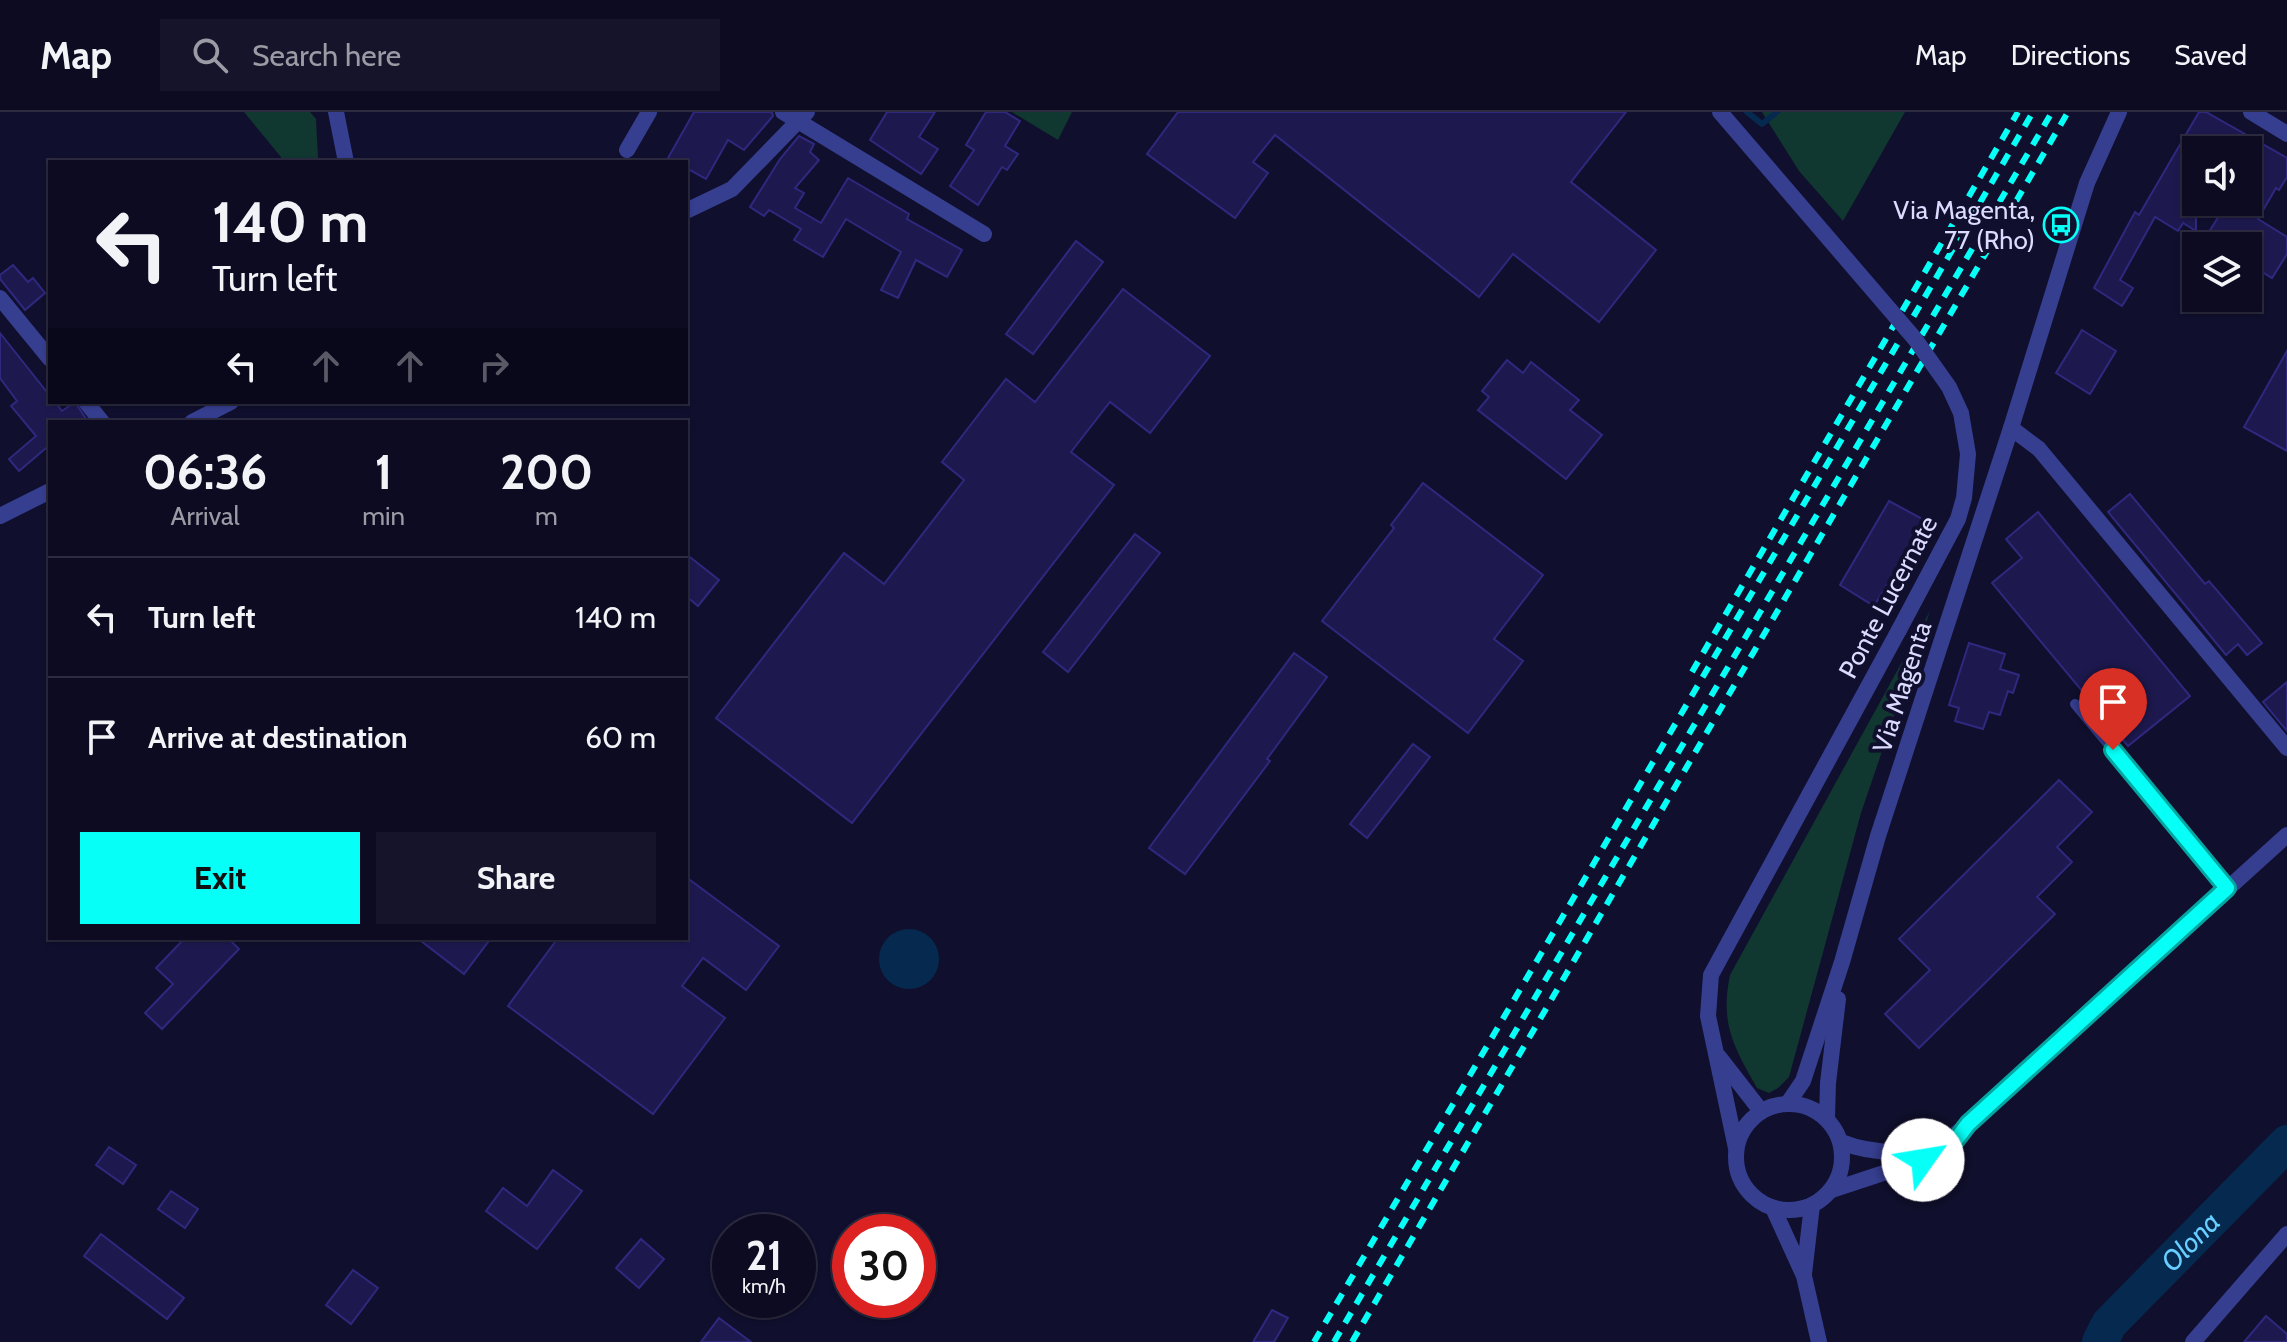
<!DOCTYPE html>
<html lang="en">
<head>
<meta charset="utf-8">
<style>
	body { margin:0; font-family:Cabin,sans-serif; background:#15142a; color:#f1f3f6; height:100vh; display:flex; flex-direction:column; font-size:30px; white-space:nowrap }
	* { box-sizing:border-box; margin:0 }
	p { font-size:26px; color:#9a9ba5 }
	.icon { flex:none; width:44px; height:44px; fill:none; stroke:currentColor; stroke-width:2; stroke-linecap:round; stroke-linejoin:round }
	.map { position:relative; flex:1; overflow:hidden }
	.details { position:absolute; left:48px; top:308px; width:640px; height:520px; display:flex; flex-direction:column; background:#0c0b22; border-radius:0px; box-shadow:0 2px 6px #0004,0 0 0 2px #2c2b40 }
	.details>* { flex:none }
	.hud { position:absolute; left:48px; top:48px; width:640px; height:244px; border-radius:0px; box-shadow:0 2px 6px #0004,0 0 0 2px #2c2b40; background:#0c0b22; color:#f1f3f6; overflow:hidden }
	.fabs { position:absolute; left:2182px; top:24px; display:grid; gap:16px }
	.fabs a { display:grid; place-items:center; width:80px; height:80px; border-radius:0px; background:#0c0b22; box-shadow:0 2px 6px #0004,0 0 0 2px #2c2b40; font-size:40px }
	.speed { position:absolute; left:712px; top:1102px; display:flex; gap:16px; font-size:40px; font-weight:700; text-align:center }
	.speed>* { display:grid; place-content:center; width:104px; height:104px; border-radius:50%; background:#0c0b22; box-shadow:0 2px 6px #0004,0 0 0 2px #2c2b40; line-height:1 }
	.speed small { font-size:20px; font-weight:400 }
	.speed .limit { border:12px solid #d22; background:#fff; color:#111 }
	.pin { position:absolute; display:grid; place-items:center; width:68px; height:68px; color:#fff; margin:-82px -34px; border-radius:50% 50% 50% 0; rotate:-45deg; box-shadow:0 0 8px #0007 }
	.pin .icon { rotate:45deg }
	.me { position:absolute; width:88px; margin:-44px; rotate:58deg; stroke-linejoin:round; filter:drop-shadow(0 0 6px #0008) }
	.turn { display:flex; align-items:center; gap:28px; height:168px; padding:0 32px; font-size:36px }
	.turn .icon { width:104px; height:104px; stroke-width:2.5 }
	.turn b { display:block; font-size:56px; line-height:68px }
	.lanes { display:flex; align-items:center; height:76px; padding:0 32px; background:#0003; justify-content:center; gap:40px; direction:ltr }
	.lanes .off { opacity:.35 }
	.eta { display:flex; justify-content:space-evenly; align-items:center; height:136px; text-align:center }
	.eta b { font-size:48px; font-weight:700; line-height:56px }
	.cta { display:flex; gap:16px; margin-top:auto; padding:16px 32px }
	.cta a { flex:1; height:92px; border-radius:0px; background:#06fff7; color:#111; font-size:32px; font-weight:700; line-height:92px; text-align:center }
	.cta a+a { background:#15142a; color:#f1f3f6 }
	ul { padding:0; list-style:none }
	li { display:flex; align-items:center; gap:24px; height:120px; padding:0 32px; border-top:2px solid #2c2b40 }
	li div { flex:1 }
	li b { display:block; font-size:30px }
	li em { font-style:normal }
	header { display:flex; align-items:center; gap:48px; box-sizing:border-box; height:112px; padding:0 40px; background:#0c0b22; border-bottom:2px solid #2c2b40 }
	header strong { font-size:38px }
	nav { display:flex; gap:44px; margin-inline-start:auto; font-size:28px }
	.search { width:560px; height:72px; background:#15142a; display:flex; align-items:center; gap:20px; box-sizing:border-box; padding:0 28px; border-radius:0px; color:#9a9ba5; font-size:30px }
	.map>svg:first-child { display:block }
</style>
</head>
<body>
<header>
<strong>Map</strong>
<div class="search"><svg class="icon" aria-label="search" viewBox="0 0 24 24"><circle cx="10" cy="10" r="6"/><path d="M15 15l6 6"/></svg>Search here</div>
<nav><a>Map</a><a>Directions</a><a>Saved</a></nav>
</header>
<div class="map">
<svg width="2287" height="1230" viewBox="0 0 2287 1230">
	<rect width="100%" height="100%" fill="#100f2d"/>
	<g fill="#113731">
		<polygon points="244,0 310,0 316,7 318,46 323,50 285,50"/>
		<polygon points="1012,0 1072,0 1058,28"/>
		<polygon points="1762,0 1905,0 1843,109 1799,59"/>
		<path d="M1930 499 1861 701 1789 965 1778 976 1769 981 1757 976C1733 934 1720 911 1730 863Z"/>
	</g>
	<circle fill="#062a4f" cx="909" cy="847" r="30"/>
	<g fill="none" stroke-linecap="round" stroke-linejoin="round">
		<polyline stroke="#062a4f" stroke-width="6" points="1747,0 1762,12 1777,0"/>
		<path stroke="#062a4f" stroke-width="36" id="s1" d="M2100 1230 2109 1212 2287 1031"/>
	</g>
	<g fill="#1d194f" stroke="#2e297e" stroke-width="2">
		<polygon points="694,0 772,0 773,4 744,38 728,28 706,67 686,56 686,50 676,50 668,46"/>
		<polygon points="887,0 935,0 919,25 938,37 921,62 870,28"/>
		<polygon points="986,0 1005,0 1020,9 1005,34 1018,42 1007,58 1002,55 978,93 950,74 974,38 966,33"/>
		<polygon points="1178,0 1626,0 1571,70 1656,138 1599,210 1513,142 1479,185 1275,23 1253,50 1268,61 1235,106 1147,42"/>
		<polygon points="2199,0 2206,0 2287,46 2287,65 2279,78 2276,76 2258,107 2287,125 2287,142 2272,166 2248,151 2248,134 2220,134 2206,125 2226,92 2233,96 2236,90 2248,90 2248,71 2255,59 2248,54 2248,38 2196,38 2196,119 2183,111 2178,119 2155,105 2120,168 2133,176 2122,194 2094,176 2135,100 2139,103"/>
		<polygon points="799,24 814,32 810,40 819,48 795,76 804,81 795,96 821,111 848,66 909,102 907,107 962,138 947,165 916,148 898,186 881,178 901,140 846,107 823,145 794,128 801,117 769,98 764,104 750,95 780,47"/>
		<polygon points="1076,129 1103,150 1033,242 1006,222"/>
		<polygon points="13,153 28,170 33,166 45,181 25,198 0,167 0,163"/>
		<polygon points="1123,177 1210,244 1150,321 1110,290 1071,340 1114,373 852,711 716,606 844,441 884,472 964,368 942,350 1006,267 1035,290"/>
		<polygon points="2082,218 2116,239 2090,282 2056,261"/>
		<polygon points="0,221 50,284 50,290 55,290 62,299 75,290 88,310 50,310 50,340 46,336 19,359 9,347 36,324 11,294 17,289 0,266"/>
		<polygon points="2287,239 2287,339 2244,315"/>
		<polygon points="1507,248 1523,261 1531,250 1579,288 1570,298 1602,323 1566,367 1478,298 1489,285 1482,279"/>
		<polygon points="1423,371 1543,463 1494,527 1523,549 1468,621 1322,509 1394,416 1391,413"/>
		<polygon points="2130,382 2205,472 2209,469 2262,531 2247,543 2238,532 2226,543 2108,400"/>
		<polygon points="1889,389 1926,409 1874,494 1840,473"/>
		<polygon points="2038,400 2190,584 2128,634 1992,471 2022,446 2006,427"/>
		<polygon points="1135,422 1160,441 1068,560 1043,540"/>
		<polygon points="686,442 719,468 698,494 686,484"/>
		<polygon points="1969,531 2005,542 2000,557 2019,563 2013,581 2008,579 2000,603 1989,600 1983,617 1955,609 1959,596 1949,593"/>
		<polygon points="1294,541 1327,565 1267,647 1270,649 1185,762 1149,736"/>
		<polygon points="2287,570 2287,619 2263,590"/>
		<polygon points="1413,632 1430,645 1367,726 1350,712"/>
		<polygon points="2059,668 2092,700 2057,735 2072,750 2037,785 2055,802 1919,936 1885,902 1930,858 1899,827"/>
		<polygon points="686,765 779,834 746,878 703,846 682,874 725,906 653,1002 508,894 558,826 686,826"/>
		<polygon points="185,826 228,826 239,837 162,917 145,901 173,872 156,856"/>
		<polygon points="417,826 491,826 464,862"/>
		<polygon points="109,1035 136,1053 123,1072 96,1053"/>
		<polygon points="553,1058 582,1079 537,1137 486,1099 503,1076 527,1094"/>
		<polygon points="171,1079 198,1097 185,1116 158,1097"/>
		<polygon points="101,1122 184,1186 167,1207 84,1144"/>
		<polygon points="641,1127 664,1147 639,1176 616,1156"/>
		<polygon points="353,1158 378,1176 351,1212 326,1193"/>
		<polygon points="1272,1198 1288,1206 1274,1230 1253,1230"/>
		<polygon points="2266,1204 2287,1222 2287,1230 2244,1230"/>
		<polygon points="719,1206 751,1230 701,1230"/>
	</g>
	<g fill="none" stroke-linecap="round" stroke-linejoin="round">
		<polyline stroke="#363e90" stroke-width="10" points="2075,592 2227,776"/>
		<g stroke="#363e90" stroke-width="16">
			<polyline points="336,0 346,50"/>
			<polyline points="783,0 984,122"/>
			<polyline points="2251,0 2287,22"/>
			<polyline points="627,38 649,0"/>
			<polyline points="686,99 732,77 807,0"/>
			<polyline points="0,186 50,247"/>
			<polyline points="86,290 102,310"/>
			<polyline points="192,310 231,290"/>
			<polyline points="2011,316 2039,337 2287,636"/>
			<polyline points="0,404 50,379"/>
			<polyline points="1719,945 1761,999"/>
			<path d="M1841 1030C1871 1042 1919 1045 1948 1028 1955 1023 1962 1017 1968 1012L2287 723"/>
			<polyline points="1736,1036 1708,904 1711,863 1899,518"/>
			<polyline points="1832,1078 1923,1048 1942,1038"/>
			<polyline points="2193,1230 2287,1122"/>
		</g>
		<g stroke="#363e90" stroke-width="16">
			<polyline points="1788,991 1803,969 1842,850 1878,724 2011,316 2087,71 2119,0"/>
			<circle cx="1789" cy="1045" r="53"/>
			<polyline points="1827,1006 1828,971 1838,887"/>
			<polyline points="1773,1096 1804,1164 1819,1230"/>
			<polyline points="1804,1162 1812,1093"/>
		</g>
		<g stroke="#06fff7" stroke-width="6" stroke-dasharray="12 10" stroke-linecap="butt">
			<polyline points="1692,560 2018,0"/>
			<polyline points="1314,1230 2033,0"/>
			<polyline points="1334,1230 2052,0"/>
			<polyline points="1352,1230 2068,0"/>
		</g>
		<polyline stroke="#363e90" stroke-width="16" points="1720,0 1915,227 1949,275 1961,301 1968,342 1964,386 1958,407 1899,518"/>
	</g>
	<g fill="none" stroke-linecap="round" stroke-linejoin="round">
		<g stroke="#04a6a1" stroke-width="20">
			<polyline id="route" points="1923,1048 1952,1033 1968,1012 2227,776 2113,638"/>
		</g>
		<use href="#route" stroke="#06fff7" stroke-width="14"/>
	</g>
	<defs>
		<g id="bus-ring" transform="scale(1.8)"><circle r="9.5" fill="#100f2d" stroke="#06fff7" stroke-width="1.5"/><path d="M-5-6H5V4H4V6H2V4H-2V6H-4V4H-5ZM-3.5-4V0h7V-4ZM-3.5 1.2v1.5H-2V1.2ZM2 1.2v1.5H3.5V1.2Z" fill="#06fff7"/></g>
	</defs>
	<g fill-rule="evenodd">
		<use href="#bus-ring" x="2061" y="113"/>
	</g>
	<g text-anchor="middle" dominant-baseline="central" stroke-width="8" stroke-linejoin="round" paint-order="stroke">
		<g font-size="26" fill="#dadbff" stroke="#100f2d" text-anchor="end">
			<text x="2035" y="98">Via Magenta,<tspan x="2035" dy="30">77 (Rho)</tspan></text>
		</g>
		<g font-size="26" fill="#dadbff" stroke="#100f2d">
			<text transform="translate(1888 485) rotate(-62)">Ponte Lucernate</text>
			<text transform="translate(1902 575) rotate(-72)">Via Magenta</text>
		</g>
		<g font-size="28" font-style="italic" fill="#68cdff" stroke="#100f2d">
			<text stroke="none"><textPath href="#s1" startOffset="136">Olona</textPath></text>
		</g>
	</g>
</svg>
<div class="fabs">
<a><svg class="icon" aria-label="sound" viewBox="0 0 24 24"><path d="M4 9h4l5-4v14l-5-4H4zM17 9q2 3 0 6"/></svg></a>
<a><svg class="icon" aria-label="layers" viewBox="0 0 24 24"><path d="M12 4l9 5-9 5-9-5zM3 14l9 5 9-5"/></svg></a>
</div>
<div class="speed"><div>21<small>km/h</small></div><div class="limit">30</div></div>
<div class="pin" style="left:2113px;top:638px;background:#d93025"><svg class="icon" aria-label="arrive" viewBox="0 0 24 24"><path d="M6 21V4h12l-3 4 3 4H6"/></svg></div>
<svg class="me" style="left:1923px;top:1048px" viewBox="-20 -20 40 40"><circle r="19" fill="#fff"/><path d="M0-13L10 11 0 6-10 11z" fill="#06fff7"/></svg>
<div class="hud">
<div class="turn"><svg class="icon" aria-label="left" viewBox="0 0 24 24"><path d="M17 20v-9H6M10 6l-5 5 5 5"/></svg><div><b>140 m</b>Turn left</div></div>
<div class="lanes"><svg class="icon" aria-label="left" viewBox="0 0 24 24"><path d="M17 20v-9H6M10 6l-5 5 5 5"/></svg><svg class="icon off" aria-label="ahead" viewBox="0 0 24 24"><path d="M12 20V5M6 11l6-6 6 6"/></svg><svg class="icon off" aria-label="ahead" viewBox="0 0 24 24"><path d="M12 20V5M6 11l6-6 6 6"/></svg><svg class="icon off" aria-label="right" viewBox="0 0 24 24"><path d="M7 20v-9h11M14 6l5 5-5 5"/></svg></div>
</div>
<section class="details">
<div class="eta">
<div><b>06:36</b><p>Arrival</p></div>
<div><b>1</b><p>min</p></div>
<div><b>200</b><p>m</p></div>
</div>
<ul>
<li><svg class="icon" aria-label="left" viewBox="0 0 24 24"><path d="M17 20v-9H6M10 6l-5 5 5 5"/></svg><div><b>Turn left</b></div><em>140 m</em></li>
<li><svg class="icon" aria-label="arrive" viewBox="0 0 24 24"><path d="M6 21V4h12l-3 4 3 4H6"/></svg><div><b>Arrive at destination</b></div><em>60 m</em></li>
</ul>
<div class="cta"><a>Exit</a><a>Share</a></div>
</section>
</div>
</body>
</html>
